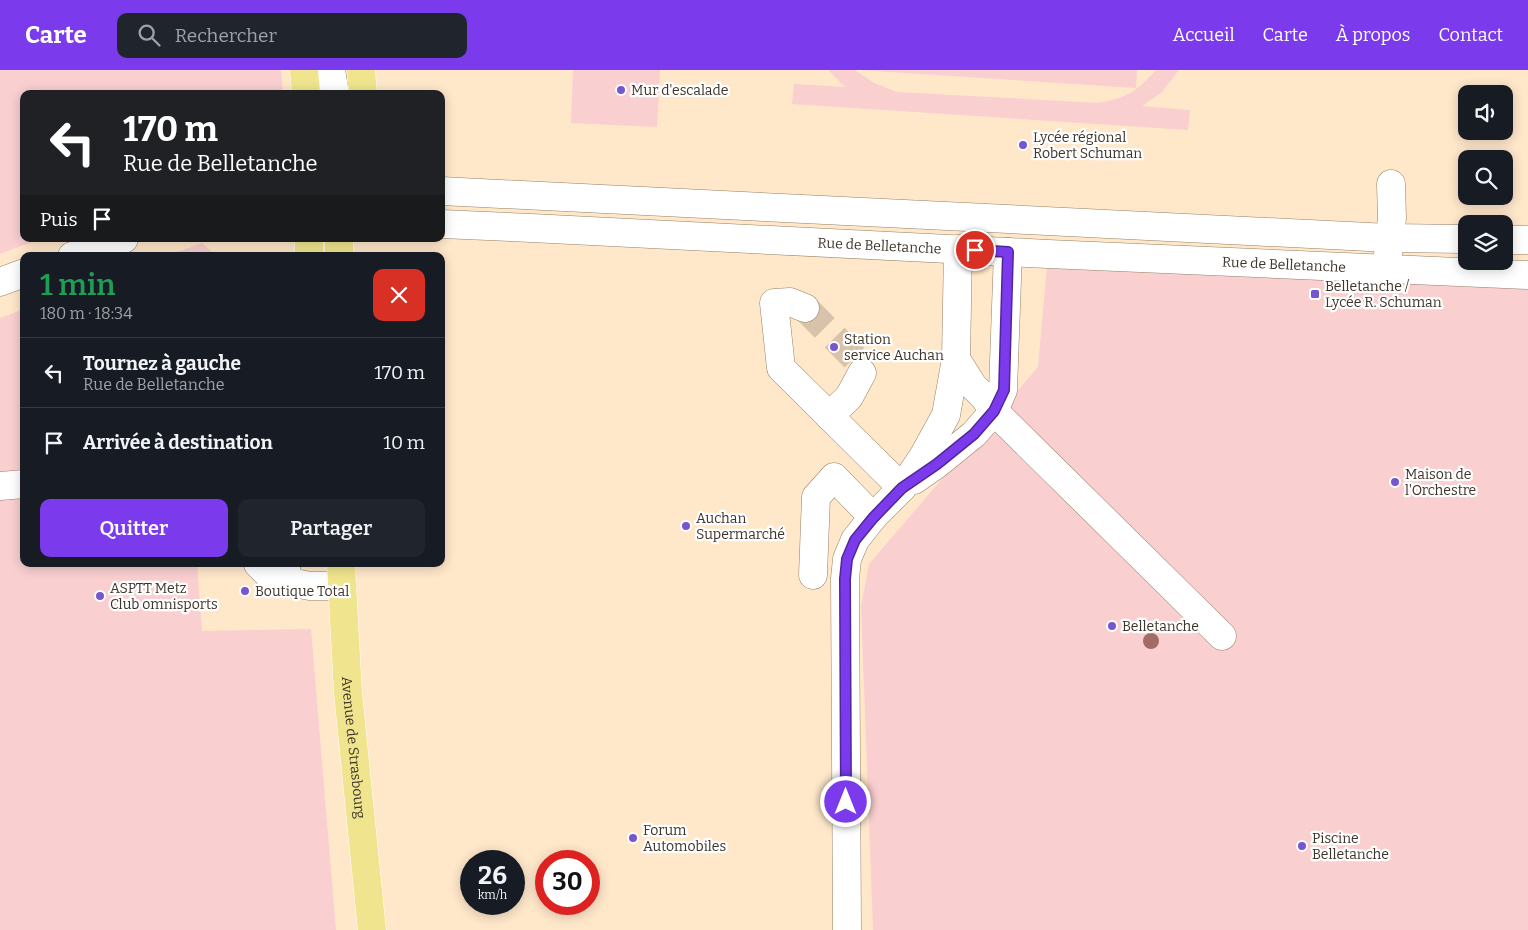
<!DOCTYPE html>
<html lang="fr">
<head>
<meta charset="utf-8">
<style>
	body { margin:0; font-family:Bitter,serif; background:#20242c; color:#f1f3f6; height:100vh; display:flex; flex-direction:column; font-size:19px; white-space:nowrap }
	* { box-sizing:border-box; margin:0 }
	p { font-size:16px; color:#9ea1a6 }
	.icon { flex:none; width:28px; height:28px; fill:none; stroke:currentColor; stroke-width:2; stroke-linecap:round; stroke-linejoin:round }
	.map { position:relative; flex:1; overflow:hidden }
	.drawer { position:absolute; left:20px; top:182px; width:425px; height:315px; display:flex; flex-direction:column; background:#171b24; border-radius:10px; box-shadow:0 2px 12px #0003 }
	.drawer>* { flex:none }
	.top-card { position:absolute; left:20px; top:20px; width:425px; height:152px; border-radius:10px; box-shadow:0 2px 12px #0003; background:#202124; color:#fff; overflow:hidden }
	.buttons { position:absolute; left:1458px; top:15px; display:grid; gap:10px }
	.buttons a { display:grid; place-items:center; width:55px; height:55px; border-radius:10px; background:#171b24; box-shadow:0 2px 12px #0003; font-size:25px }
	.speed { position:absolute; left:460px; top:780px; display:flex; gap:10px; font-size:25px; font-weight:700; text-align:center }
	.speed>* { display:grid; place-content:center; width:65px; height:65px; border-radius:50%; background:#171b24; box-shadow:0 2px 12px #0003; line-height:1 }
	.speed small { font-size:12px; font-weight:400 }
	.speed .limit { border:8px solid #d22; background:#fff; color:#111 }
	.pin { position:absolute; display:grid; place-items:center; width:42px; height:42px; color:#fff; margin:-21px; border:2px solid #fff; border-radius:50%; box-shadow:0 1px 5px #0007 }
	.me { position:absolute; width:55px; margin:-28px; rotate:0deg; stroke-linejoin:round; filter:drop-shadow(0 0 4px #0008) }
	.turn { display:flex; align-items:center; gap:18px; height:105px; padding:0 20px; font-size:22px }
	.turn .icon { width:65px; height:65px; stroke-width:2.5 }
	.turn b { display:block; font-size:35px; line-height:42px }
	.then { display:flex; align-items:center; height:48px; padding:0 20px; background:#0003; gap:10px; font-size:19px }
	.round { display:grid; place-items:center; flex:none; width:52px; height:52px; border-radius:10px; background:#20242c }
	.headline { display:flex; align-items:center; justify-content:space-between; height:85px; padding:0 20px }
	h1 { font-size:30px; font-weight:600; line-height:38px; color:#1e9e55 }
	.cta { display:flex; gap:10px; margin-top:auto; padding:10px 20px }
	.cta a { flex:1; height:58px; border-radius:10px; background:#7c3aed; color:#fff; font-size:20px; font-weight:600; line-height:58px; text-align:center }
	.cta a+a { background:#20242c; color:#f1f3f6 }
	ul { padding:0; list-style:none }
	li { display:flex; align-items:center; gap:15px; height:70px; padding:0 20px; border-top:1px solid #363941 }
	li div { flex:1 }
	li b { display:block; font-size:19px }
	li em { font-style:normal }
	header { display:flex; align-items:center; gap:30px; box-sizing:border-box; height:70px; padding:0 25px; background:#7c3aed; color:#fff }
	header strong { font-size:24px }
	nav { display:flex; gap:28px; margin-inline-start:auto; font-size:18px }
	.search { width:350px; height:45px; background:#20242c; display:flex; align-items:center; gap:12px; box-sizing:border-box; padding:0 18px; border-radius:10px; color:#9ea1a6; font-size:19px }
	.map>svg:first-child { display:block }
</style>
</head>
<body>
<header>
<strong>Carte</strong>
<div class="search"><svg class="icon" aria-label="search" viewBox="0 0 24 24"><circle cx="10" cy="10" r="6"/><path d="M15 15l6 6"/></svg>Rechercher</div>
<nav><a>Accueil</a><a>Carte</a><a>À propos</a><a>Contact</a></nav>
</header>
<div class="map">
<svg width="1528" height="860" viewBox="0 0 1528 860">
	<rect width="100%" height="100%" fill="#ffe7ca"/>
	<g fill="#f9cfd0">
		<polygon points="0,0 281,0 283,24 24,24 24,169 40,169 0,184"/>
		<polygon points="573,0 660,0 657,57 571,53"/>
		<path d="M828 0H855L874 13 897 22 1098 33C1127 28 1136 22 1156 0H1179L1162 22 1142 36 1190 40 1188 60 792 34 794 14 845 17Z"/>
		<polygon points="858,0 1137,0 1136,18"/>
		<polygon points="202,173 216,186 166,186"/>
		<polygon points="1048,184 1528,205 1528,860 873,860 861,536 869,494 1038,297"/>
		<polygon points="24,239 24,494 197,494 202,561 311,559 336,860 0,860 0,248"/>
	</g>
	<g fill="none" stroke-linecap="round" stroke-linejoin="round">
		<polyline stroke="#d8c3aa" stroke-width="28" stroke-dasharray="28 14" stroke-linecap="butt" points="805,238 857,290 862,303"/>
		<g stroke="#958065" stroke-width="29">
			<g id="minor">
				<polyline points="331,0 335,24"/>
				<polyline points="441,121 1389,168 1466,169"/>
				<path id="s1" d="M441 154 531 158 1048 184 1528 205"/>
				<polyline points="1504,170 1528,170"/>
				<polyline points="1388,185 1392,148 1391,114"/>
				<polyline points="72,186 124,169"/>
				<polyline points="0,212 24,203"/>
				<polyline points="805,238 790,232 774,233 781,298 902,418"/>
				<polyline points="956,289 973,316 984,327 994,341 1222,566"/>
				<polyline points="829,346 849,327 862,303"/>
				<polyline points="914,410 937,394 974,364 994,341 1003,320 1008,182"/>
				<polyline points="0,416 24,414"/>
				<polyline points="258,494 274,510 289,512"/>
				<polyline points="285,494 289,512 310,516 342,516"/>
				<polyline points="813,505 816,427 834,407 873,447"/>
				<polyline points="847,860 845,509 847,489 855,470 873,447 902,418 924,385 946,345 956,289 958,179"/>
			</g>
		</g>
		<g stroke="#fff" stroke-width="29">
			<g id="major">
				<polyline points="304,0 306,24"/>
				<polyline points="361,0 363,24"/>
				<polyline points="309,169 309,186"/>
				<polyline points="339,186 339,169"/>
				<path id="s2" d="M341 494 348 623 372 860"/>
			</g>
		</g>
		<use href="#minor" stroke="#fff" stroke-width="28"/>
		<use href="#major" stroke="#f0e58e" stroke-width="28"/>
	</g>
	<circle fill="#a36b68" cx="1151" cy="571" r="8"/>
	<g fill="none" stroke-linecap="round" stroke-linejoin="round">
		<g stroke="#51269a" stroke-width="12">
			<polyline id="route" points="846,732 845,509 847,489 855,470 873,448 902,418 937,394 974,364 994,341 1004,320 1008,182 975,180"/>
		</g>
		<use href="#route" stroke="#7c3aed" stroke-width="9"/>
	</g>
	<g fill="#7655ce" stroke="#fff" stroke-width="2">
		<circle cx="621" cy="20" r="5"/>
		<circle cx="1023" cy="75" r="5"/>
		<rect x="1310" y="219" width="10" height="10" rx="2.5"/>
		<circle cx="834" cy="277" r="5"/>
		<circle cx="1395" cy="412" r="5"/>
		<circle cx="686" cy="456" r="5"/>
		<circle cx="245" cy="521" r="5"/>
		<circle cx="100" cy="526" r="5"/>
		<circle cx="1112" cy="556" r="5"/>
		<circle cx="633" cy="768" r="5"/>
		<circle cx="1302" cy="776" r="5"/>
	</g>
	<g text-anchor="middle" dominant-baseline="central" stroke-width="4.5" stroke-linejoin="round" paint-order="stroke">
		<g font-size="14" fill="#3e352a" stroke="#fff" text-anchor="start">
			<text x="631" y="20">Mur d'escalade</text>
			<text x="1033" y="67">Lycée régional<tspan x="1033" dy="16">Robert Schuman</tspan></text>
			<text x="1325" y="216">Belletanche /<tspan x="1325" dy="16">Lycée R. Schuman</tspan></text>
			<text x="844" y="269">Station<tspan x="844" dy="16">service Auchan</tspan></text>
			<text x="1405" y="404">Maison de<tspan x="1405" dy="16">l'Orchestre</tspan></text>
			<text x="696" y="448">Auchan<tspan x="696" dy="16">Supermarché</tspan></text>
			<text x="110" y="518">ASPTT Metz<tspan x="110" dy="16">Club omnisports</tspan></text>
			<text x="255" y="521">Boutique Total</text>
			<text x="1122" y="556">Belletanche</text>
			<text x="643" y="760">Forum<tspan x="643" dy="16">Automobiles</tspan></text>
			<text x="1312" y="768">Piscine<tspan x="1312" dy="16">Belletanche</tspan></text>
		</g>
		<g font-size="14" fill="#3e352a" stroke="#fff">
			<text stroke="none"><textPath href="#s1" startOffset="439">Rue de Belletanche</textPath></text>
			<text stroke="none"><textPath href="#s1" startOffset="844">Rue de Belletanche</textPath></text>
			<text stroke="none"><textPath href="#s2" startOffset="184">Avenue de Strasbourg</textPath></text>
		</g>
	</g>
</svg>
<div class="buttons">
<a><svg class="icon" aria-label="sound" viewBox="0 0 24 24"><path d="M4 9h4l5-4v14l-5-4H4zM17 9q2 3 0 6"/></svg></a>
<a><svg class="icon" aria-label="search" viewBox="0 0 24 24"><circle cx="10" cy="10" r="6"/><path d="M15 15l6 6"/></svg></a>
<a><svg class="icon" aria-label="layers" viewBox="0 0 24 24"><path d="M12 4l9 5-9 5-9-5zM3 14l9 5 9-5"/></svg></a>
</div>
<div class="speed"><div>26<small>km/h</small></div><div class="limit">30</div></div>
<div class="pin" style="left:975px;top:180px;background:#d93025"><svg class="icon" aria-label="arrive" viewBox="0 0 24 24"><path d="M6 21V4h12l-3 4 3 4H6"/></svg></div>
<svg class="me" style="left:846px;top:732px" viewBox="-20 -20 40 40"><circle r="17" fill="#7c3aed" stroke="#fff" stroke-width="3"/><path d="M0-11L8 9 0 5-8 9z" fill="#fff"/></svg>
<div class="top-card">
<div class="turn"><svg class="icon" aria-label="left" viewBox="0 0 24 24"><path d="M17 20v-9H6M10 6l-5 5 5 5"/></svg><div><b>170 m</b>Rue de Belletanche</div></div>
<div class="then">Puis<svg class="icon" aria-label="arrive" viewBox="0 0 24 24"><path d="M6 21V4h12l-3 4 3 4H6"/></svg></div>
</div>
<section class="drawer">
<div class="headline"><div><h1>1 min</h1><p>180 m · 18:34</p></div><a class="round" style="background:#d93025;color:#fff"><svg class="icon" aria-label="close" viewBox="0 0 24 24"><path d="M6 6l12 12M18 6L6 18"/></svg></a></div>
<ul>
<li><svg class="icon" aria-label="left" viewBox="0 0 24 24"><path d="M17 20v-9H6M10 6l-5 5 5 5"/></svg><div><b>Tournez à gauche</b><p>Rue de Belletanche</p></div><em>170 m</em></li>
<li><svg class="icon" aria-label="arrive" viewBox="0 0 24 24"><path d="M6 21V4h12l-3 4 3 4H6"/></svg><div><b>Arrivée à destination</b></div><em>10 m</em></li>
</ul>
<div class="cta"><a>Quitter</a><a>Partager</a></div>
</section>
</div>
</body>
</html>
